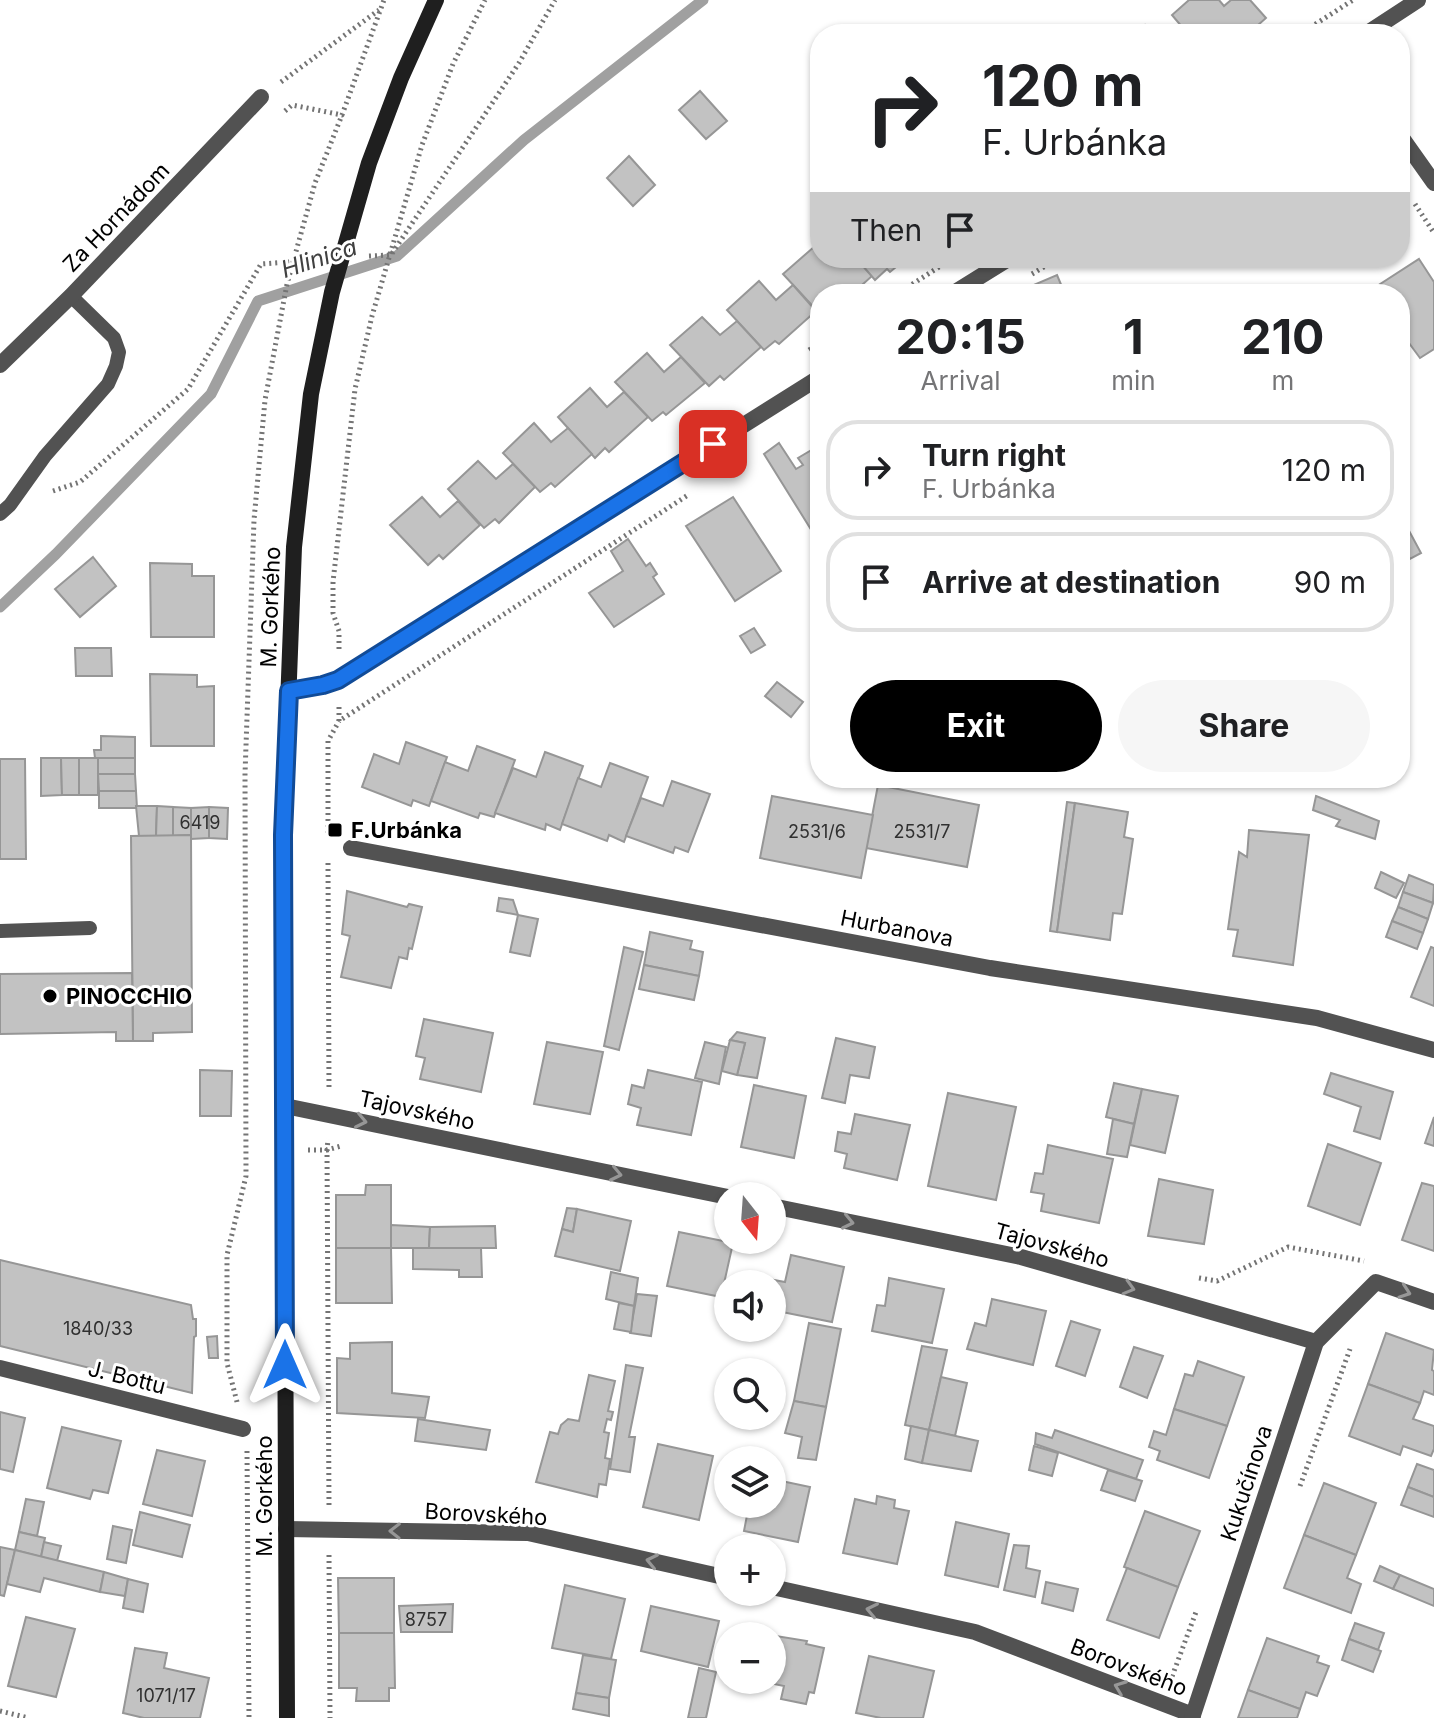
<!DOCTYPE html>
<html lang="en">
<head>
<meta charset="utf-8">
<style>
	body { margin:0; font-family:Inter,sans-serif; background:#f6f6f6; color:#202124; height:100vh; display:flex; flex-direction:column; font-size:30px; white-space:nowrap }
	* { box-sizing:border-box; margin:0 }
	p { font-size:26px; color:#757577 }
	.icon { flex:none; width:44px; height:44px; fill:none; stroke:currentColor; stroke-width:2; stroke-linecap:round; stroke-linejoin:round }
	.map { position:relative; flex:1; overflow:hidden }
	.sheet { position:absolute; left:810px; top:284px; width:600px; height:504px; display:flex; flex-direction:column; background:#fff; border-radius:32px; box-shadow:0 2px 6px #0004 }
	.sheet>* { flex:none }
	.guide { position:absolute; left:810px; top:24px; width:600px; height:244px; border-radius:32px; box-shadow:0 2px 6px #0004; background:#fff; color:#202124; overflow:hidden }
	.needle { width:52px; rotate:163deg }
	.fabs { position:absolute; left:714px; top:1182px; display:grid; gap:16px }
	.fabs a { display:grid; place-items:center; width:72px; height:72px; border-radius:50%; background:#fff; box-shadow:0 2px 6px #0004; font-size:40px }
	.pin { position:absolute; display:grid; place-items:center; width:68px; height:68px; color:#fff; margin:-34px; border-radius:16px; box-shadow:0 4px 12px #0006 }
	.me { position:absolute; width:88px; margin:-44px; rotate:0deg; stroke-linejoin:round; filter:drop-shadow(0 0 6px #0008) }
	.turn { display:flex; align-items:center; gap:28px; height:168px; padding:0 40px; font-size:36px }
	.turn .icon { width:104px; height:104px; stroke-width:2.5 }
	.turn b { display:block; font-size:56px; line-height:68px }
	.then { display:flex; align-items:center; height:76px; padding:0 40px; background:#0003; gap:16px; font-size:30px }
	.eta { display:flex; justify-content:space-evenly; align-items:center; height:136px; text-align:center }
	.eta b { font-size:48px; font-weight:700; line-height:56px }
	.primary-button { display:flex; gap:16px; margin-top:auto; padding:16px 40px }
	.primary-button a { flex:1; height:92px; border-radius:48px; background:#000; color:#fff; font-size:32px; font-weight:700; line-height:92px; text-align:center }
	.primary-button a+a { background:#f6f6f6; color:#202124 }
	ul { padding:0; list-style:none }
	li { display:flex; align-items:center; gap:24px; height:100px; margin:0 16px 12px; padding:0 24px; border:4px solid #e0e0e0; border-radius:32px }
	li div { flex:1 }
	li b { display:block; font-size:30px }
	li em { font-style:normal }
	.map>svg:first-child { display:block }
</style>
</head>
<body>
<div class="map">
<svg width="1434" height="1718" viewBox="0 0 1434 1718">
	<rect width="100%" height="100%" fill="#fff"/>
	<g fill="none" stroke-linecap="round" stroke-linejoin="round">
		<polyline stroke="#a0a0a0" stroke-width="11" points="0,607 56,554 211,394 258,301 397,256 524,140 703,0"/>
	</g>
	<g fill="#c2c2c2" stroke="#969696" stroke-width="2">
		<polygon points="1189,0 1219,0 1224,6 1231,0 1250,0 1266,18 1248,34 1188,34 1172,15"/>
		<polygon points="1145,25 1152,34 1135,34"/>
		<polygon points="700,91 727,121 706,139 679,110"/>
		<polygon points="629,156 655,185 633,206 607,178"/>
		<polygon points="815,246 820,251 820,258 826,258 832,264 839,258 856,258 872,276 852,294 820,294 820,314 783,274"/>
		<polygon points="856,258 907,258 890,272 887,269 875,280"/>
		<polygon points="1419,259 1434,282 1434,349 1420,358 1406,339 1402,341 1400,337 1400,294 1378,294 1374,288"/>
		<polygon points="1057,275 1065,294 1024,294 1022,290"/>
		<polygon points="759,281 776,300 793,285 816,311 779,344 775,341 764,350 727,310"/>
		<polygon points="702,317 720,335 737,321 761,347 724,380 720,376 709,386 670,345"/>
		<polygon points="647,353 664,372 681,357 705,383 666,415 663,412 652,421 615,382"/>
		<polygon points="590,388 607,407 624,392 648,417 609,452 605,448 595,458 558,417"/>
		<polygon points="534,423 551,442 568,428 592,454 555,487 551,483 540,492 503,453"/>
		<polygon points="779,443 796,469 803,465 798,458 820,445 820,544 764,454"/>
		<polygon points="478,461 496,479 513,464 535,487 499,523 495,519 484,528 448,489"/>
		<polygon points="422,497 440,517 458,501 480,525 443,559 439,555 428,565 390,525"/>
		<polygon points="733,497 781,571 735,601 686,526"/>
		<polygon points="1407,527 1421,553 1410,559 1400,539 1400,531"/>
		<polygon points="628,539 646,566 650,563 657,574 653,577 664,594 614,627 589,593 623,571 611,551"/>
		<polygon points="93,557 116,586 80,617 55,589"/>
		<polygon points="150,563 192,564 192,576 214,576 214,637 151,637"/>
		<polygon points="754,628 765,645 751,653 740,636"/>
		<polygon points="75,648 111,648 112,676 76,676"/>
		<polygon points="150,674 197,675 197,687 214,686 214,746 151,746"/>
		<polygon points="777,682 803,702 791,717 765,696"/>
		<polygon points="101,736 135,737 135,758 95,758 94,750 101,750"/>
		<polygon points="406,742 447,757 429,806 413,800 411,806 362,787 374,754 399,764"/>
		<polygon points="477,746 515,760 494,817 480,813 478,818 431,801 445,762 468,771"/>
		<polygon points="545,752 583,766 560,830 546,824 545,830 495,813 513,768 536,777"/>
		<polygon points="41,758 61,758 62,795 41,796"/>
		<polygon points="61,758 79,758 79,795 62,795"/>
		<rect x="79" y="758" width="19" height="37"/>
		<rect x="98" y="758" width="37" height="16"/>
		<polygon points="0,759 25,759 26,859 0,859"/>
		<polygon points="610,763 648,777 624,842 609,835 607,841 562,824 578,778 601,787"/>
		<polygon points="98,774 135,774 136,791 99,791"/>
		<polygon points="672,781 710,794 688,852 675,847 673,853 626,836 641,798 663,806"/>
		<polygon points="878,785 979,805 967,867 866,848"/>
		<polygon points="99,791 136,791 137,808 99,808"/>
		<polygon points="772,796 873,815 861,878 760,858"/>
		<polygon points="1316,796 1379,821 1375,839 1336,826 1340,820 1313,810"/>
		<polygon points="1067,802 1075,803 1057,932 1050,931"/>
		<polygon points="1075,803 1128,812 1124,837 1133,839 1122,914 1113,913 1110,940 1057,932"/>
		<polygon points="136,806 157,806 156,836 139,836"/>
		<polygon points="157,806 173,807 173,836 156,836"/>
		<polygon points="173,807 191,808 191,835 173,836"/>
		<polygon points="209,807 228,808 227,839 209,838"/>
		<polygon points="209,807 209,838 191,839 191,808"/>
		<polygon points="1249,830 1309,835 1293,965 1233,956 1238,930 1228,929 1239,852 1247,857"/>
		<polygon points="191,835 192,1032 153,1033 153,1041 133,1041 131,836"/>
		<polygon points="1381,872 1404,883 1396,898 1375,888"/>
		<polygon points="1409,875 1434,885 1433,903 1403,892"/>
		<polygon points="347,891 407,907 409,904 422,907 412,949 409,948 407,959 399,957 391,988 341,977 350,936 342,934"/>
		<polygon points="1403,892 1433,903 1428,919 1398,907"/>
		<polygon points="499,898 513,900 518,915 497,911"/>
		<polygon points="1398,907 1428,919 1423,933 1392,921"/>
		<polygon points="518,915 538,919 530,956 510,952"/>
		<polygon points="1392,921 1423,933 1417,949 1386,937"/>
		<polygon points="650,932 692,941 690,949 703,952 699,976 644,965"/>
		<polygon points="624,947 643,952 619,1050 604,1046"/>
		<polygon points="1431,947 1434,948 1434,1006 1411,997"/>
		<polygon points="644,965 699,976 694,1000 639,989"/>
		<polygon points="132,973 133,1041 116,1041 116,1032 0,1034 0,974"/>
		<polygon points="424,1019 493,1033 481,1092 420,1079 425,1058 416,1056"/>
		<polygon points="737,1032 765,1038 757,1078 737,1075 745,1043 730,1040"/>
		<polygon points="836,1038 875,1047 869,1078 850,1075 845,1103 822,1098"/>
		<polygon points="730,1040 745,1043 737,1075 722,1071"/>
		<polygon points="547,1042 603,1052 590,1114 534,1104"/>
		<polygon points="705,1042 726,1047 719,1084 695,1078"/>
		<polygon points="200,1070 232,1071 231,1116 200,1116"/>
		<polygon points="648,1070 702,1082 691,1135 637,1125 641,1108 628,1104 632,1085 644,1088"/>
		<polygon points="1331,1073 1393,1092 1380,1139 1354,1131 1361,1107 1324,1094"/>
		<polygon points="1114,1083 1142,1089 1134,1124 1106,1117"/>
		<polygon points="754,1085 806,1096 794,1158 741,1147"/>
		<polygon points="1142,1089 1178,1096 1165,1153 1130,1145"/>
		<polygon points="948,1093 1016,1107 996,1200 928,1186"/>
		<polygon points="855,1114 910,1125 897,1180 844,1168 847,1154 835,1151 838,1132 851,1134"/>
		<polygon points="1434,1117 1434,1146 1425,1143"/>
		<polygon points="1113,1119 1134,1124 1127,1157 1107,1154"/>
		<polygon points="1328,1144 1381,1163 1360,1225 1308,1206"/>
		<polygon points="1048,1145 1113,1159 1099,1223 1041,1211 1044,1194 1031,1192 1035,1173 1043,1174"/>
		<polygon points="1159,1179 1213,1190 1204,1244 1148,1236"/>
		<polygon points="1422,1183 1434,1186 1434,1251 1402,1240"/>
		<polygon points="366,1185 391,1185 391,1248 336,1248 336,1195 365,1195"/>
		<polygon points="567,1208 577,1209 573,1232 562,1229"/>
		<polygon points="577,1209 631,1221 620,1271 555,1256 562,1229 573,1232"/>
		<polygon points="391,1225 430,1227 429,1248 391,1248"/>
		<polygon points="495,1226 496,1248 429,1248 430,1227"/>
		<polygon points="679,1232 733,1243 721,1297 667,1286"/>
		<polygon points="336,1248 391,1248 392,1303 336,1303"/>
		<polygon points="413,1248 481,1248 482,1277 459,1277 459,1270 413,1269"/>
		<polygon points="791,1255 844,1267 832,1322 772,1310 774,1280 785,1282"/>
		<polygon points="0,1260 191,1305 193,1319 196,1319 196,1336 194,1337 192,1393 0,1346"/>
		<polygon points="611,1272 638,1278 634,1306 606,1299"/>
		<polygon points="889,1278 944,1289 932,1343 872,1331 877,1305 885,1306"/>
		<polygon points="637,1294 657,1296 651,1336 630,1333"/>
		<polygon points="992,1299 1046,1311 1033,1365 967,1349 975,1323 986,1326"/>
		<polygon points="619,1303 634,1306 631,1332 614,1329"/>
		<polygon points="1071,1321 1100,1330 1085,1376 1056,1366"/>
		<polygon points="809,1323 841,1329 826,1407 794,1401"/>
		<polygon points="1386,1333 1434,1350 1432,1370 1434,1371 1434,1395 1424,1391 1420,1403 1368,1384"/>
		<polygon points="217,1336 218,1358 209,1358 207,1337"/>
		<polygon points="392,1342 392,1393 429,1397 425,1418 337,1413 337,1358 350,1359 350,1343"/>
		<polygon points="922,1346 947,1350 929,1430 905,1425"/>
		<polygon points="1134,1347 1163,1356 1147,1398 1120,1387"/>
		<polygon points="1198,1361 1244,1377 1227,1426 1174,1409 1185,1374 1193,1376"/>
		<polygon points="626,1365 643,1368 629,1437 635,1437 630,1472 610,1469"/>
		<polygon points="589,1375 615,1381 608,1411 613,1412 611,1420 607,1419 604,1432 609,1433 605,1458 610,1459 606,1485 599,1484 597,1497 536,1482 550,1432 558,1434 561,1425 568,1419 579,1421"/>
		<polygon points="941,1377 967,1383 955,1436 929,1430"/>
		<polygon points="1368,1384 1420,1403 1413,1419 1434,1426 1434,1449 1431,1456 1403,1446 1400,1455 1349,1436"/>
		<polygon points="794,1401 826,1407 816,1460 798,1458 802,1437 785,1433"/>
		<polygon points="1174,1409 1227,1426 1209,1478 1157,1460 1160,1451 1149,1447 1154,1431 1166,1435"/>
		<polygon points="0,1412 25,1418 13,1472 0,1469"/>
		<polygon points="418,1419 490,1430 486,1450 415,1441"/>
		<polygon points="911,1426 929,1430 922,1463 905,1459"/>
		<polygon points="62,1427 121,1441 108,1493 93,1490 90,1499 47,1488"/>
		<polygon points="929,1430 978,1441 971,1471 922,1463"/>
		<polygon points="1055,1430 1143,1460 1136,1479 1035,1444 1036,1433 1052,1438"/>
		<polygon points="658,1444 713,1456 699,1520 643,1507"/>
		<polygon points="1034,1446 1058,1453 1052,1476 1029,1470"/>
		<polygon points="157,1450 205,1461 192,1516 143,1504"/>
		<polygon points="1417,1464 1434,1470 1434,1497 1408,1487"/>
		<polygon points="1108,1470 1142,1481 1135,1501 1101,1490"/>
		<polygon points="772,1479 810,1487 798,1542 744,1531 749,1505 746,1504 772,1504"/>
		<polygon points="1324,1483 1376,1503 1356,1555 1304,1535"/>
		<polygon points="1408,1487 1434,1497 1434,1517 1401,1505"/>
		<polygon points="877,1496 895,1500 894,1508 909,1511 897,1564 843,1553 855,1499 876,1504"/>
		<polygon points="26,1499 44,1502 37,1536 19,1532"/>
		<polygon points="1145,1511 1200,1531 1178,1587 1124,1567"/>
		<polygon points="140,1512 190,1525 182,1557 133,1545"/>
		<polygon points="956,1522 1009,1534 998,1587 945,1575"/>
		<polygon points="113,1526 132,1530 126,1563 107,1559"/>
		<polygon points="19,1532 45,1538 41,1557 15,1550"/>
		<polygon points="1304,1535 1356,1555 1347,1578 1361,1584 1351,1613 1284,1588"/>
		<polygon points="44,1542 61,1546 57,1561 41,1557"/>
		<polygon points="1014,1545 1029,1546 1026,1568 1040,1571 1035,1597 1004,1590"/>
		<polygon points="0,1547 15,1550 4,1596 0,1595"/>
		<polygon points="15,1550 104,1572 100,1592 44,1578 40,1592 7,1584"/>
		<polygon points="1380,1566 1400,1575 1393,1589 1374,1581"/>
		<polygon points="1127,1568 1178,1587 1159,1638 1107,1620"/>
		<polygon points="104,1572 128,1579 125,1596 100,1592"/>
		<polygon points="1400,1575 1434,1589 1434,1606 1393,1589"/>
		<polygon points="338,1578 394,1578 394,1633 339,1633"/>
		<polygon points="128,1579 148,1584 143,1612 123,1608"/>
		<polygon points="1046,1582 1078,1589 1073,1611 1042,1603"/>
		<polygon points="565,1585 625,1599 611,1659 552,1648"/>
		<polygon points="453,1604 452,1632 401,1632 399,1606"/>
		<polygon points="651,1606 719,1621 708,1667 641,1651"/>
		<polygon points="26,1617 75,1629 56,1697 8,1686"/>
		<polygon points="1355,1623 1384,1633 1378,1650 1349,1639"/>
		<polygon points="339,1633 394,1633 395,1688 389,1688 389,1701 356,1701 357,1688 339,1688"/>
		<polygon points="758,1633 807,1641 806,1644 824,1648 814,1693 809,1692 806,1704 781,1699 784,1686 754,1680 772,1680 772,1636 757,1636"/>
		<polygon points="1267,1638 1319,1656 1317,1662 1329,1666 1317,1696 1306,1692 1300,1709 1248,1690"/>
		<polygon points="1349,1639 1381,1651 1373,1672 1342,1660"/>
		<polygon points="135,1648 167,1653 164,1668 209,1678 200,1718 144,1718 123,1713"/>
		<polygon points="583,1655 616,1660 609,1698 576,1693"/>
		<polygon points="869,1656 934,1671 923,1718 881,1718 856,1713"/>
		<polygon points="699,1668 716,1672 706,1718 688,1718"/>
		<polygon points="1248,1690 1300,1709 1297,1718 1238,1718"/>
		<polygon points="576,1693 609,1698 609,1716 573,1709"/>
	</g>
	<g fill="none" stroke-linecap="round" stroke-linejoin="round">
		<g stroke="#747474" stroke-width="5" stroke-dasharray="2 4" stroke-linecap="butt">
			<polyline points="1300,34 1353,0"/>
			<polyline points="281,82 379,10"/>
			<polyline points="285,111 292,105 342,115 384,0"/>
			<polyline points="1415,204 1434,233"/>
			<polyline points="369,256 391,255 519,63 555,0"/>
			<polyline points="1032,274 1059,258"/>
			<polyline points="897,294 953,258"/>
			<polyline points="809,350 820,343"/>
			<polyline points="53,491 80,482 188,389 261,264 315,260"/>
			<polyline points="339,649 339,631 333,613 333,582 355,389 372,316 422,145 453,64 485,0"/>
			<polyline points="339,707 339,721 688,495"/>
			<polyline points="328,833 328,741 339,721"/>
			<polyline points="328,863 329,1089"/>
			<polyline points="308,1150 327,1150 328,1139"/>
			<polyline points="1199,1278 1217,1281 1288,1247 1364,1261"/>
			<polyline points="237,1402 227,1363 227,1255 246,1176 245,774 254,520 265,400 287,284 315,183 342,115"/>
			<polyline points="247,1451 249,1718"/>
			<polyline points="1300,1486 1350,1349"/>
			<polyline points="329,1505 327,1150 341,1146"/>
			<polyline points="329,1555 330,1718"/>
			<polyline points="1170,1682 1196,1612"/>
			<polyline points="0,1711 29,1718"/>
		</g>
		<g stroke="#525252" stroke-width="14">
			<polyline points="0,514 10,505 45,456 108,384 116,366 119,352 114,338 71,296"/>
			<polyline points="0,931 90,928"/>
		</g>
		<g stroke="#525252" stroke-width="16">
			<polyline points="1366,34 1418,0"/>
			<polyline points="1400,135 1434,183"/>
			<polyline points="952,294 1010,258"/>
			<polyline points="0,365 71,296 261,97"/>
			<polyline points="289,691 323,685 338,680 820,377"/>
			<polyline points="351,848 990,968 1317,1018 1434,1050"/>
			<polyline points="285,1106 728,1197"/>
			<polyline points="772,1206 1021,1257 1316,1342"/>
			<polyline points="0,1368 243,1429"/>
			<polyline points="286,1529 528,1533 728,1578"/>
			<polyline points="772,1587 975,1632 1193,1715"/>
			<polyline points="1192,1718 1316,1342 1376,1282 1434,1302"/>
		</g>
		<polyline stroke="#1f1f1f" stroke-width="16" points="287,1718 283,835 294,547 311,394 332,292 369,163 401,78 436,0"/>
	</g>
	<defs><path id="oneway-chevron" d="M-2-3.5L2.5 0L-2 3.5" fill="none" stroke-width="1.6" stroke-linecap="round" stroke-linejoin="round" transform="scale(2)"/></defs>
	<g stroke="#979797">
		<use href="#oneway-chevron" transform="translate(361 1121) rotate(12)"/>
		<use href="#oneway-chevron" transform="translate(616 1174) rotate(12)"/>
		<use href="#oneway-chevron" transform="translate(848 1222) rotate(12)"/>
		<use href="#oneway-chevron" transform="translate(1129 1288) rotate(16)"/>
		<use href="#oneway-chevron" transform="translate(1405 1292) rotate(19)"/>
		<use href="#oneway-chevron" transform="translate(395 1531) rotate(-179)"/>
		<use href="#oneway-chevron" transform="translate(652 1561) rotate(-168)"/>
		<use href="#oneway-chevron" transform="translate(872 1610) rotate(-168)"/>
		<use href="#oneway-chevron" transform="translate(1120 1687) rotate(-159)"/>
	</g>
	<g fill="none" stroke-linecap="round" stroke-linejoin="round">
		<g stroke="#114b97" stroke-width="20">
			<polyline id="route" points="285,1365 283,835 289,691 323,685 338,680 713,444"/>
		</g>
		<use href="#route" stroke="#1a73e8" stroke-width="14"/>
	</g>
	<g fill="#000" stroke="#fff" stroke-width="3">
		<rect x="327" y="822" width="16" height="16" rx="4"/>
		<circle cx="50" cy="996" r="8"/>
	</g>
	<g text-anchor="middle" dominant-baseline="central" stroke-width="6" stroke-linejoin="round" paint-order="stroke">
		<g font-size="18" fill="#303030">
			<text x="200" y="822">6419</text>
			<text x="817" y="831">2531/6</text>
			<text x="922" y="831">2531/7</text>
			<text x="98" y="1328">1840/33</text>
			<text x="426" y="1619">8757</text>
			<text x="166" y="1695">1071/17</text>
		</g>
		<g font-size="22" fill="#000" stroke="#fff">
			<text transform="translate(116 217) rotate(-46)">Za Hornádom</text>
			<text transform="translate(270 607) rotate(-88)">M. Gorkého</text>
			<text transform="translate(897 928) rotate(11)">Hurbanova</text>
			<text transform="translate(417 1110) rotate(12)">Tajovského</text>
			<text transform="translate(1052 1245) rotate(15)">Tajovského</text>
			<text transform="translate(127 1377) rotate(14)">J. Bottu</text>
			<text transform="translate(1246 1483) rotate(-72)">Kukučínova</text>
			<text transform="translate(264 1496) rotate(-90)">M. Gorkého</text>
			<text transform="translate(486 1514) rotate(3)">Borovského</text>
			<text transform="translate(1129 1667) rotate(21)">Borovského</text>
		</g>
		<g font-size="22" font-weight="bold" fill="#000" stroke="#fff" text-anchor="start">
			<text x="351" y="830">F.Urbánka</text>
			<text x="66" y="996">PINOCCHIO</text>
		</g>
		<g font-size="24" font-style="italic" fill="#414141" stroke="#fff">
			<text transform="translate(319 258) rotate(-18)">Hlinica</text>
		</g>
	</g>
</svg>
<div class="fabs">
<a><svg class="needle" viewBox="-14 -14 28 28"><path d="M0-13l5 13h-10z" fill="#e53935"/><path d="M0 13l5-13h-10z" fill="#757577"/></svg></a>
<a><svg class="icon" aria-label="sound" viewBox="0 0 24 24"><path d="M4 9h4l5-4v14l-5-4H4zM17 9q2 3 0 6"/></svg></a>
<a><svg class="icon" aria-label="search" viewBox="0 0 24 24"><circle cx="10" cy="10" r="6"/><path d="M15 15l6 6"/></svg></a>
<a><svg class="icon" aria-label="layers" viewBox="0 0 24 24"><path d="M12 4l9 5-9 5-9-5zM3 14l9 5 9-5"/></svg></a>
<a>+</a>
<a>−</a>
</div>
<div class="pin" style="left:713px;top:444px;background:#d93025"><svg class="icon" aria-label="arrive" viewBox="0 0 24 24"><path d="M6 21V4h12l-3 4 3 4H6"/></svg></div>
<svg class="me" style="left:285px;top:1365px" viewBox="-20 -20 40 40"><path d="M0-17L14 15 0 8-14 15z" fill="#1a73e8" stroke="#fff" stroke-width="4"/></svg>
<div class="guide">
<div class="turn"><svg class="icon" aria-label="right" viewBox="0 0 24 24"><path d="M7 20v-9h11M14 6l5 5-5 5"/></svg><div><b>120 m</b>F. Urbánka</div></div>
<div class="then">Then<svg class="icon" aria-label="arrive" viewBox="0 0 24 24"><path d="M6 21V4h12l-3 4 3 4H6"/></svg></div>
</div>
<section class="sheet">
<div class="eta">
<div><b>20:15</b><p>Arrival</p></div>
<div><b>1</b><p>min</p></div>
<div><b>210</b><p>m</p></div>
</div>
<ul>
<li><svg class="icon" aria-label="right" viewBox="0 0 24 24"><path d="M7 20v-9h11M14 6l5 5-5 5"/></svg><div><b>Turn right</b><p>F. Urbánka</p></div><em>120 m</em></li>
<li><svg class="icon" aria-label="arrive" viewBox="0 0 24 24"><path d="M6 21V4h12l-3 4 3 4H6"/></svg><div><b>Arrive at destination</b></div><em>90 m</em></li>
</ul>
<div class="primary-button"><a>Exit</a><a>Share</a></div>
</section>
</div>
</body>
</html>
